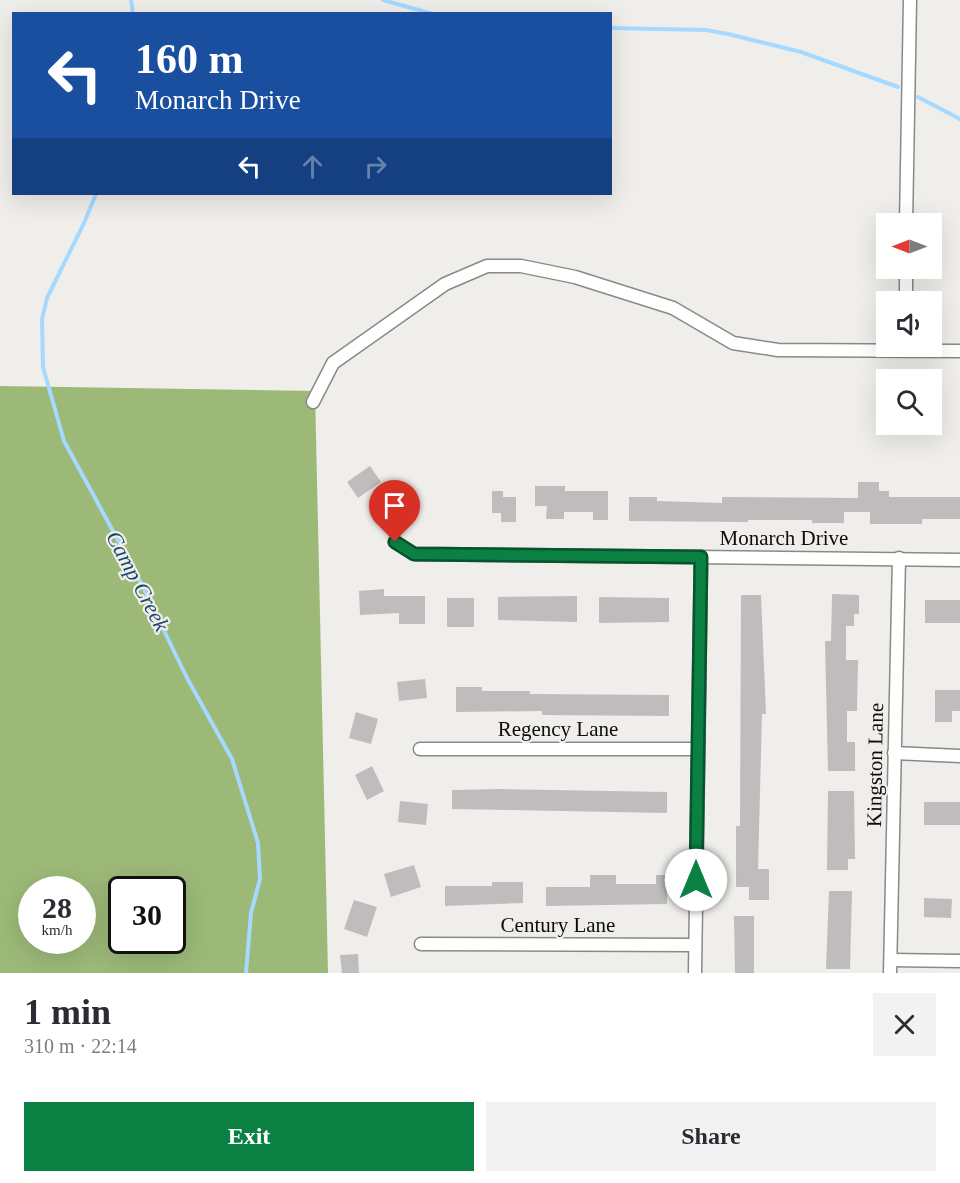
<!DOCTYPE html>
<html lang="en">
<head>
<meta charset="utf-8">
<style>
	body { margin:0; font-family:Georgia,serif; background:#f2f2f3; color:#2b2b33; height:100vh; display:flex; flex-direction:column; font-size:22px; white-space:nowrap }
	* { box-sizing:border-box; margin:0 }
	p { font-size:20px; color:#7c7c81 }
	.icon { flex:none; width:33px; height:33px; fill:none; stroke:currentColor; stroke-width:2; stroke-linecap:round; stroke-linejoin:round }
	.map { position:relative; height:973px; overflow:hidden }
	.drawer { display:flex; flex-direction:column; background:#fff; flex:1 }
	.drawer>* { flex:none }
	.banner { position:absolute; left:12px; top:12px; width:600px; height:183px; border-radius:0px; box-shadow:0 6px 24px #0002; background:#1a4fa0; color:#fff; overflow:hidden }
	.needle { width:39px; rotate:270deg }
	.tools { position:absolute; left:876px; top:213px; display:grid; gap:12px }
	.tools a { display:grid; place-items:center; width:66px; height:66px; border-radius:0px; background:#fff; box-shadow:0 6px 24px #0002; font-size:30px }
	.speed { position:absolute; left:18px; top:876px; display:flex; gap:12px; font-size:30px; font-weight:700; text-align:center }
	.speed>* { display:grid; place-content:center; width:78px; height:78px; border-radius:50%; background:#fff; box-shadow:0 6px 24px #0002; line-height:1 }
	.speed small { font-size:15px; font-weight:400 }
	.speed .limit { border:3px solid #111; border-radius:9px; background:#fff; color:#111 }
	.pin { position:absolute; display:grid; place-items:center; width:51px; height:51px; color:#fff; margin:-62px -26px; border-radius:50% 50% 50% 0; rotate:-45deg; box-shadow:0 0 6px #0007 }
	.pin .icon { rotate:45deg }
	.me { position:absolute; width:66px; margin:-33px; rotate:0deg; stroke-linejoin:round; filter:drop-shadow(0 0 4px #0008) }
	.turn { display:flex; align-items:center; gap:21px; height:126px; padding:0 24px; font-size:27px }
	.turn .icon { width:78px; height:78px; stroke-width:2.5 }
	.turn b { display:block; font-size:42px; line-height:51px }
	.lanes { display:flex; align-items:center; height:57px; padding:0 24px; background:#0003; justify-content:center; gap:30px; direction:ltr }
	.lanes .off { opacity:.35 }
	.round { display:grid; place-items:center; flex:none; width:63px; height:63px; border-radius:0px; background:#f2f2f3 }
	.head { display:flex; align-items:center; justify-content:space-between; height:102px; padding:0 24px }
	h1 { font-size:36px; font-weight:800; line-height:45px }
	.primary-button { display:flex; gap:12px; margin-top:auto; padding:12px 24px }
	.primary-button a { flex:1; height:69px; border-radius:0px; background:#0b8043; color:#fff; font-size:24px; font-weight:800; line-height:69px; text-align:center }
	.primary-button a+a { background:#f2f2f3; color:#2b2b33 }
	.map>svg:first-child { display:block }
</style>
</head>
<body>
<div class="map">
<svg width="960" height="973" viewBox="0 0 960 973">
	<rect width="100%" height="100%" fill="#f0eeeb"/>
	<path fill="#9cb978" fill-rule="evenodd" d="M0 386 315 391 328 973H0ZM32 890H82V940H32ZM122 890H172V940H122Z"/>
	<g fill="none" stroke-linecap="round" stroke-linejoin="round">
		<g stroke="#a6d9ff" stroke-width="4">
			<polyline points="131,0 133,14"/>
			<polyline points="383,0 433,14"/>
			<polyline points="610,28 706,30 728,34 801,52 898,87"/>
			<polyline points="918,97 960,119"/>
			<polyline points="96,194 84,223 47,298 42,319 43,367 64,441 138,577 187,678 232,759 258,843 260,879 251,913 246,973"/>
		</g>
	</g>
	<g fill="#bfbcbe">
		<polygon points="370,466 381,482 358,498 347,482"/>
		<polygon points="858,482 879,482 879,491 889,491 889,497 960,497 960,519 922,519 922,524 870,524 870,512 844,512 844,523 812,523 812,520 748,520 748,522 629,521 629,497 657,497 657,501 722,503 722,497 858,498"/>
		<polygon points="535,486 565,486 565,491 608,491 608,520 593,520 593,512 564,512 564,519 546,519 547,506 535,506"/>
		<polygon points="492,491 503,491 503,497 516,497 516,522 501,522 501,513 492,513"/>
		<polygon points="384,589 384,596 425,596 425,624 399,624 399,613 360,615 359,591"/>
		<polygon points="832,594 859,595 859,614 854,614 854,626 846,626 846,660 858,660 857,711 847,711 847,742 855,742 855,771 828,771 825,641 831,641"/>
		<polygon points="741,595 761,595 766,714 762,714 758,869 769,869 769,900 749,900 749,887 736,887 736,826 740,826"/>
		<polygon points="577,596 577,622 498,620 498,597"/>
		<polygon points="599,597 669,598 669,622 599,623"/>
		<rect x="447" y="598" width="27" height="29"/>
		<rect x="925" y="600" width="35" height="23"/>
		<polygon points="425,679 427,698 399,701 397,682"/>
		<polygon points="456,687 482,687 482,691 530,691 530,694 669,695 669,716 542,715 542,711 456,712"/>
		<polygon points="935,690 960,690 960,711 952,711 952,722 935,722"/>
		<polygon points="356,712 378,719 371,744 349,738"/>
		<polygon points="372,766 384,791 367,800 355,775"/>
		<polygon points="501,789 667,792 667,813 452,809 452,790"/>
		<polygon points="828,791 854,791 855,859 848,859 848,870 827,870"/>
		<polygon points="400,801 428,804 426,825 398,822"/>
		<rect x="924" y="802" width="36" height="23"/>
		<polygon points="414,865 421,887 391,897 384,874"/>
		<polygon points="590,875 616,875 616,884 656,884 656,875 667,875 667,904 546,906 546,887 590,887"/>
		<polygon points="492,882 523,882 523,903 445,906 445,886 492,886"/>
		<polygon points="829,891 852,891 850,969 826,969"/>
		<polygon points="924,898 952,899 951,918 924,917"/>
		<polygon points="354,900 377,907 367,937 344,929"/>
		<polygon points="734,916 754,916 754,973 735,973"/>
		<polygon points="358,954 359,973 342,973 340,955"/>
	</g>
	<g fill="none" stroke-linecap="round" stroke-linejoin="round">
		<g stroke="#8a8986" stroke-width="15">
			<g id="minor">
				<polyline points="906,224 910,0"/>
				<polyline points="906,302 906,268"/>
				<polyline points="313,402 333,363 445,284 487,266 521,266 575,277 673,308 733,343 778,350 960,351"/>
				<polyline points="395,542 414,554 960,560"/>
				<polyline points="420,749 696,749"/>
				<polyline points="894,753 960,756"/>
				<polyline points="421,944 695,945"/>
				<polyline points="891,960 960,961"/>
				<polyline points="695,973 701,557"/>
				<polyline points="890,973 899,558"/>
			</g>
		</g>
		<use href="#minor" stroke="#fff" stroke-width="12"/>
	</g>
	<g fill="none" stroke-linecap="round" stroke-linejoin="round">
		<g stroke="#07532c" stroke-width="15">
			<polyline id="route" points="395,542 414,554 701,557 696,880"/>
		</g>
		<use href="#route" stroke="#0b8043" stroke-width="10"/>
	</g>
	<g text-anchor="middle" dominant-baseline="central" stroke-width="4.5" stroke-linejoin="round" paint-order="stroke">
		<g font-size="21" fill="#0d0c0b" stroke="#f0eeeb">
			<text x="784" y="538">Monarch Drive</text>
			<text x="558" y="729">Regency Lane</text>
			<text transform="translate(875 765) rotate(-89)">Kingston Lane</text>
			<text x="558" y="925">Century Lane</text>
		</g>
		<g font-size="22" font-style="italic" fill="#194969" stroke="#f0eeeb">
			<text transform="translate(138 581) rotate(62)">Camp Creek</text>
		</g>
	</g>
</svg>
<div class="tools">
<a><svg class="needle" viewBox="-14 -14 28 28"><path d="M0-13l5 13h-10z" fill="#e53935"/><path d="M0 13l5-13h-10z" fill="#7c7c81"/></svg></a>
<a><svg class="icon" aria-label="sound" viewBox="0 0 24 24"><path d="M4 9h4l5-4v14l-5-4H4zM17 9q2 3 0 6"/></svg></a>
<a><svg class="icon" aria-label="search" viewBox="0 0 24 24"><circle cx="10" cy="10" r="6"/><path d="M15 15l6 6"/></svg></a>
</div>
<div class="speed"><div>28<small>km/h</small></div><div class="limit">30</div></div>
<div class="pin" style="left:395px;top:542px;background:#d93025"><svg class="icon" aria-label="arrive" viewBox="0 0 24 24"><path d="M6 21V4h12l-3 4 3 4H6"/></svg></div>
<svg class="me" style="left:696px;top:880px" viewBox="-20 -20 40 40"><circle r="19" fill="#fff"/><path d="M0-13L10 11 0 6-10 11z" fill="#0b8043"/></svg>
<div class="banner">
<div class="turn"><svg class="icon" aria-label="left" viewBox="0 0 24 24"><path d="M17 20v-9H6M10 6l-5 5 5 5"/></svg><div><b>160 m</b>Monarch Drive</div></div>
<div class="lanes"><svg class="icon" aria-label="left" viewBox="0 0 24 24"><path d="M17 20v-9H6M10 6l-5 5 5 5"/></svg><svg class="icon off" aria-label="ahead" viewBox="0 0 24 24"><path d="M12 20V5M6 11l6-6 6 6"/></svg><svg class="icon off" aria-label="right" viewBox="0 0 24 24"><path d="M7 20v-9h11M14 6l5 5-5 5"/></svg></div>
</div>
</div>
<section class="drawer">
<div class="head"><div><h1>1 min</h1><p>310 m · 22:14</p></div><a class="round"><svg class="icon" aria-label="close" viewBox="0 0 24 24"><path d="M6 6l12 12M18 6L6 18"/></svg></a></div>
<div class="primary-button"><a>Exit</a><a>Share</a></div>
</section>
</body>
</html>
